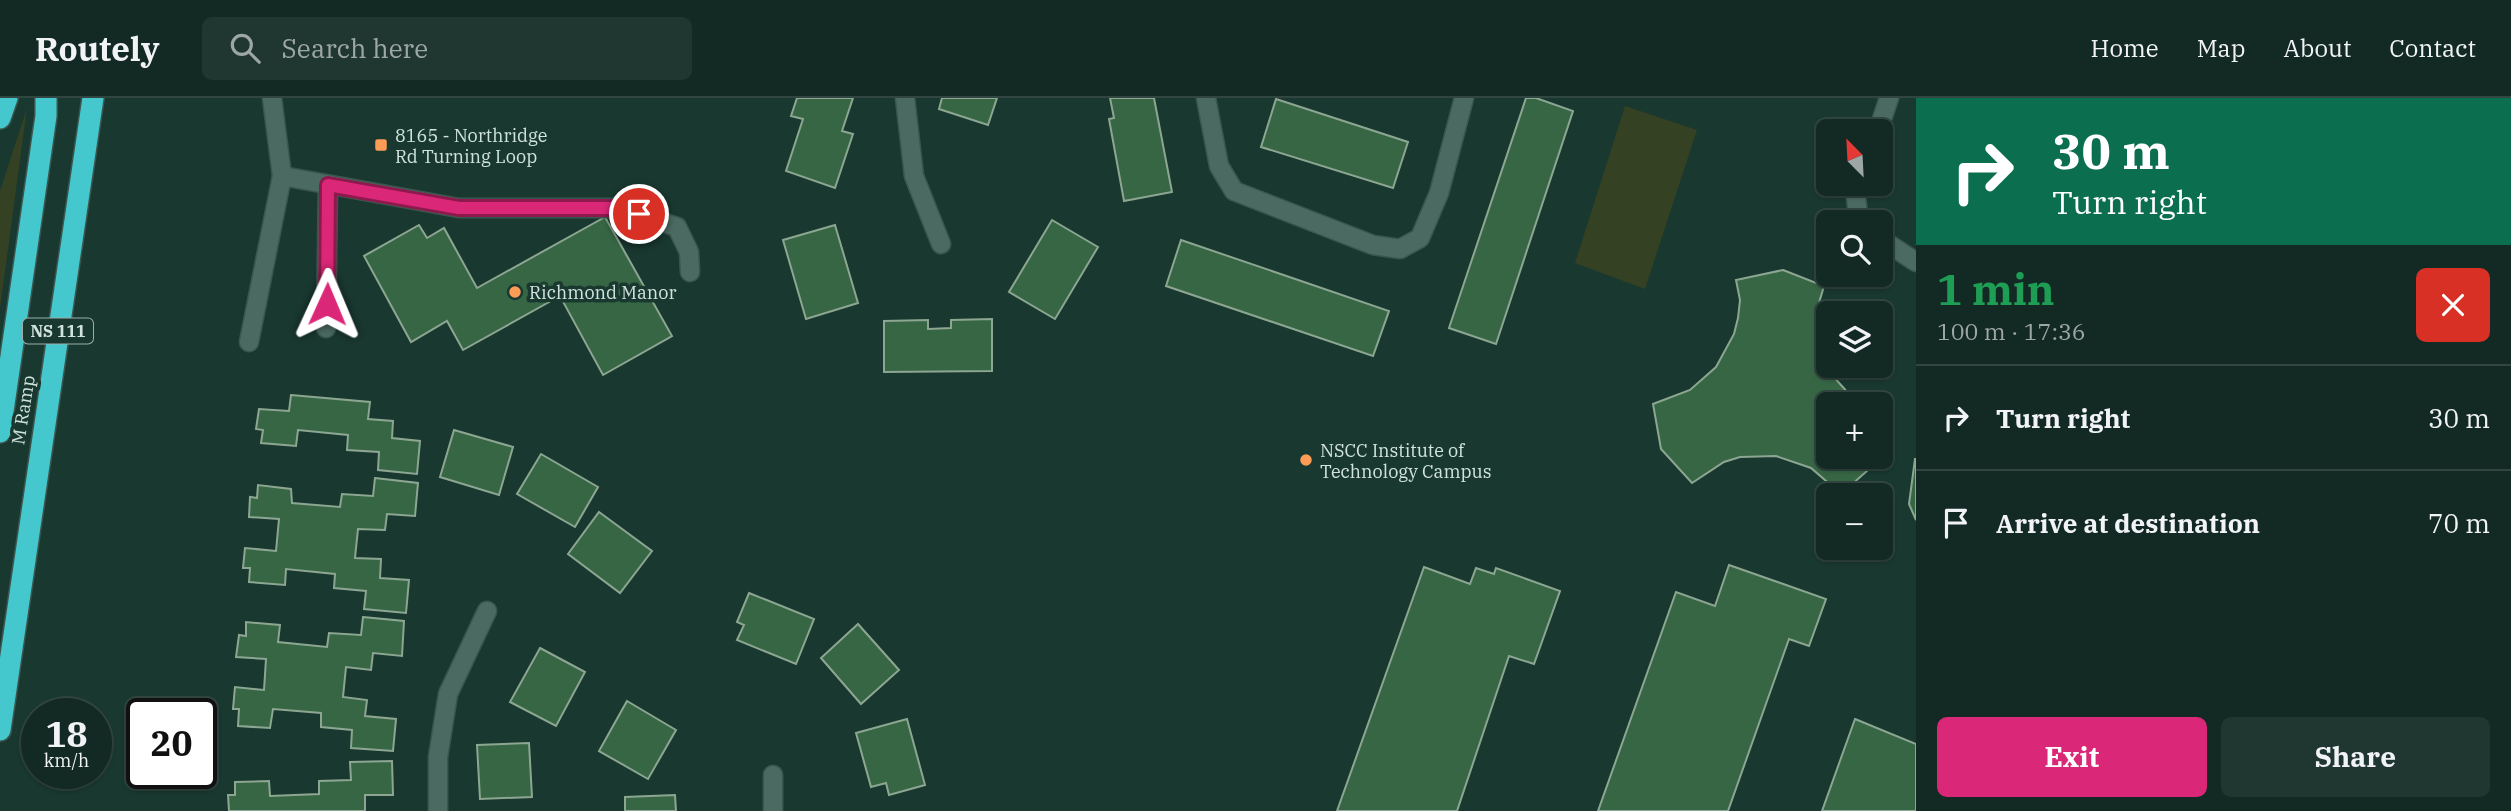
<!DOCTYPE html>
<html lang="en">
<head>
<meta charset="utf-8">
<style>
	body { margin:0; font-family:"IBM Plex Serif",serif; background:#203631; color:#f1f3f6; height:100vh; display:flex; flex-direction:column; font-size:26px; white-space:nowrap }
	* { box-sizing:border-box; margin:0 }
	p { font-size:23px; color:#9da7a6 }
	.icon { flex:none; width:38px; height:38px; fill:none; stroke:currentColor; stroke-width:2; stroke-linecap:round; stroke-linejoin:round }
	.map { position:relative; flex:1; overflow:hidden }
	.details { display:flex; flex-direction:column; background:#132a24; width:595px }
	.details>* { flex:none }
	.guide { background:#0b6e4f; color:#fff; overflow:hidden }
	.needle { width:46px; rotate:336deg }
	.controls { position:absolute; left:1816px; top:21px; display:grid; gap:14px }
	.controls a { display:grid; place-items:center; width:77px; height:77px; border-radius:10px; background:#132a24; box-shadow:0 2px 5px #0004,0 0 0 2px #324641; font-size:35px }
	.speed { position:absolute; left:21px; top:600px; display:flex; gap:14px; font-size:35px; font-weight:700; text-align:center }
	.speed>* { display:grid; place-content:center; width:91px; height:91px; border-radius:50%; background:#132a24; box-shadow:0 2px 5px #0004,0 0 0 2px #324641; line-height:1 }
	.speed small { font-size:18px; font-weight:400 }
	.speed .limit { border:4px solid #111; border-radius:10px; background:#fff; color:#111 }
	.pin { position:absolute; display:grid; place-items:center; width:60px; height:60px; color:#fff; margin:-30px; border:4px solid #fff; border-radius:50%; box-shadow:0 2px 7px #0007 }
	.me { position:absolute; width:77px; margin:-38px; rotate:1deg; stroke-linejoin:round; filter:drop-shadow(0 0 5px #0008) }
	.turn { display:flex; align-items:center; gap:24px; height:147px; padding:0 21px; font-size:32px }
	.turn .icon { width:91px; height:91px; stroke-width:2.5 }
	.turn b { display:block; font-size:49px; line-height:60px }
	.round { display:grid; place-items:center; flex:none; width:74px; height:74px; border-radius:10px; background:#203631 }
	.headline { display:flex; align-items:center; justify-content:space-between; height:119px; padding:0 21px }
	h1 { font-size:42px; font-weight:700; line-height:52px; color:#1e9e55 }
	.action { display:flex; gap:14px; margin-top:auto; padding:14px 21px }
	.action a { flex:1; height:80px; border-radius:10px; background:#db2777; color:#fff; font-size:28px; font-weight:700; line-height:80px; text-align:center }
	.action a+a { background:#203631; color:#f1f3f6 }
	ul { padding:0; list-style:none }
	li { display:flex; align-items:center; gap:21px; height:105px; padding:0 21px; border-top:2px solid #324641 }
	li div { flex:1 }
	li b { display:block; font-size:26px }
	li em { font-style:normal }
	header { display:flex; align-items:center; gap:42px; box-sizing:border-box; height:98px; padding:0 35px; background:#132a24; border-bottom:2px solid #324641 }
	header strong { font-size:33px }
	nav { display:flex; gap:38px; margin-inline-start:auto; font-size:24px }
	.search { width:490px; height:63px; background:#203631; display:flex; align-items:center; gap:18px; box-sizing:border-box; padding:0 24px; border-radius:10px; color:#9da7a6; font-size:26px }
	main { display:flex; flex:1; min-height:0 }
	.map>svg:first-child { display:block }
</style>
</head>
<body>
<header>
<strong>Routely</strong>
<div class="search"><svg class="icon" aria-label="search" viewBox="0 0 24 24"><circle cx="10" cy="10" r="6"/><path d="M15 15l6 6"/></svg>Search here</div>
<nav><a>Home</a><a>Map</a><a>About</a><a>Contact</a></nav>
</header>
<main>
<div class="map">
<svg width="1916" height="713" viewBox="0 0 1916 713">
	<rect width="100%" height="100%" fill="#193830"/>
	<g fill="#344123">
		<polygon points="1625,8 1697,32 1645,191 1575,165"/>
		<polygon points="27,10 0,211 0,93"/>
	</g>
	<g fill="#376645" stroke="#8da692" stroke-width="2">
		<polygon points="797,0 853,0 842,33 853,36 835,90 786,73 803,21 791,18"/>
		<polygon points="942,0 997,0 988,27 939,11"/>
		<polygon points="1110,0 1154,0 1172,94 1124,103 1109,21 1114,20"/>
		<polygon points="1526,0 1536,0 1573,13 1496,246 1449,230"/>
		<polygon points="1276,1 1408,44 1393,90 1261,49"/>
		<polygon points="605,119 672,238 603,277 560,198 463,252 447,223 411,244 364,158 419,127 427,140 444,130 477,190"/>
		<polygon points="1052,122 1098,149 1055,221 1009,194"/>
		<polygon points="835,127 858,205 806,221 783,142"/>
		<polygon points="1181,142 1389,213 1373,258 1166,188"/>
		<polygon points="1783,172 1824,188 1819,205 1819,243 1832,277 1858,306 1829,306 1829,359 1878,359 1876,365 1841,396 1811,370 1776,358 1740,359 1724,364 1692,385 1661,351 1653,306 1690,292 1716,269 1734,236 1738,220 1740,202 1736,182"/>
		<polygon points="992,221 992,273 884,274 884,223 928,222 928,231 951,230 951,222"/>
		<polygon points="291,297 370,304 368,321 393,323 392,340 420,343 417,376 378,372 379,354 347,352 348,337 298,332 296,348 261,345 263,332 256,331 259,311 289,313"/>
		<polygon points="454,332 513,349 499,397 440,379"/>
		<polygon points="541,356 598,389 575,429 517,396"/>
		<polygon points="1915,361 1916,361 1916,422 1909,406"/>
		<polygon points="375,380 418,385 415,418 387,416 385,432 358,431 355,460 381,461 380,480 409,482 406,515 364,511 366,493 334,490 335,476 286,471 285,487 249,484 250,470 243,470 245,450 276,453 279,421 249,419 250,399 257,400 258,387 291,391 292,405 340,409 342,396 373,398"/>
		<polygon points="599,414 652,453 620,495 568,456"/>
		<polygon points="1729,467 1826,501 1809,548 1789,541 1728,713 1598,713 1676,494 1715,508"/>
		<polygon points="1424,469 1470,486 1476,470 1494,476 1496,470 1560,493 1534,566 1509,558 1457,713 1337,713"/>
		<polygon points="749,495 814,521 796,566 737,542 744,527 737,524"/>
		<polygon points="363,519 404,523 402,558 373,555 371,572 346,569 343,599 367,602 365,618 396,621 393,653 351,650 352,632 321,629 321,615 273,611 270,630 238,628 239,611 233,611 235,589 264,592 266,561 236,559 239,537 246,538 246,524 280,527 278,544 327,549 329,535 361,537"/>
		<polygon points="858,526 899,572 861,606 821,560"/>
		<polygon points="540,550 585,574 556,628 510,604"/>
		<polygon points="627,603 676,632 648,681 599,653"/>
		<polygon points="907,621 925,687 889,697 886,685 871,689 856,635"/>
		<polygon points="1855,621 1916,646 1916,713 1822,713"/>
		<polygon points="529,645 532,699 480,701 477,647"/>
		<polygon points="392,663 393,697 365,697 365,713 229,713 228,697 235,697 235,684 269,683 270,698 319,696 319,683 351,682 350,664"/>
		<polygon points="675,697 676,713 625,713 625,699"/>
	</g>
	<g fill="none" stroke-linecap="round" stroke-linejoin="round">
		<g stroke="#3b564f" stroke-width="21">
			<g id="lane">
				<polyline points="1878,33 1889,0"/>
				<polyline points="1859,124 1856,100 1860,86"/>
				<polyline points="1881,141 1916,164"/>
				<polyline points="326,230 328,87"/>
				<polyline points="249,244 282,78 459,110 620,110 677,129 689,154 690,174"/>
			</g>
		</g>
		<g stroke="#3b564f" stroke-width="21">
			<g id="street">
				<polyline points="272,0 282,78"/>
				<polyline points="905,0 914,78 941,146"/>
				<polyline points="1206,0 1219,68 1234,93 1373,147 1400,151 1420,140 1439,95 1464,0"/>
				<polyline points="773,677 773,713"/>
				<polyline points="438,713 438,659 448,596 487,513"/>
			</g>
		</g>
		<g stroke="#3b564f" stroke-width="24">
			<g id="highway">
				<polyline points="0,20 7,0"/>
				<polyline points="0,334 46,18 46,0"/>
				<polyline points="0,632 93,0"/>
			</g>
		</g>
		<use href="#lane" stroke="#4b6b62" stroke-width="18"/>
		<use href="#street" stroke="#4b6b62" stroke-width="18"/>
		<use href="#highway" stroke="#45c7ce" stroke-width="21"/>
	</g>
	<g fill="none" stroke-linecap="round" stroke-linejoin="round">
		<g stroke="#8e194d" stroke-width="18">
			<polyline id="route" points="327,206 328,87 459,110 621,110 639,116"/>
		</g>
		<use href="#route" stroke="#db2777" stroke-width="12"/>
	</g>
	<g fill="#fd9c56" stroke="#193830" stroke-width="2.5">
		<rect x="374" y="40" width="14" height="14" rx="3.5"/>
		<circle cx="515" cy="194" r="7"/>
		<circle cx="1306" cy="362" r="7"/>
	</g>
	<g text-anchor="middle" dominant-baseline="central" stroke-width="7" stroke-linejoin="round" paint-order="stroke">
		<rect fill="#193830" stroke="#9ab0a9" stroke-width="2" x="23" y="220.5" width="70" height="25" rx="5"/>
		<g font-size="16" font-weight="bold" fill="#d1e3dd">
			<text x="58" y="233">NS 111</text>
		</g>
		<g font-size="18" fill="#d1e3dd" stroke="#193830" text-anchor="start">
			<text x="395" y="37">8165 - Northridge<tspan x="395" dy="21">Rd Turning Loop</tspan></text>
			<text x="529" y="194">Richmond Manor</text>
			<text x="1320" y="352">NSCC Institute of<tspan x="1320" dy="21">Technology Campus</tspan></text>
		</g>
		<g font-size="18" fill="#d1e3dd" stroke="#193830">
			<text transform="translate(23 312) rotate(-81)">M Ramp</text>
		</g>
	</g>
</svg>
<div class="controls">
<a><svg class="needle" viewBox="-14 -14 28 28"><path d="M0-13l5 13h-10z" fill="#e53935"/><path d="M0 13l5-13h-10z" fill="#9da7a6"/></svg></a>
<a><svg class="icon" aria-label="search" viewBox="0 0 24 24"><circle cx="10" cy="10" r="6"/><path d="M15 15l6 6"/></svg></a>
<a><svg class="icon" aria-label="layers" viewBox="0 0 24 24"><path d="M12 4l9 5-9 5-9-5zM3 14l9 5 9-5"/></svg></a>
<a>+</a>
<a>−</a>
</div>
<div class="speed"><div>18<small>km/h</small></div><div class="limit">20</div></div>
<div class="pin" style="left:639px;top:116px;background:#d93025"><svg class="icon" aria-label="arrive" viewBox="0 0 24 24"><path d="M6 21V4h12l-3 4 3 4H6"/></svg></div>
<svg class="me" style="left:327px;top:206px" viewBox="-20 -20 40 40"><path d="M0-17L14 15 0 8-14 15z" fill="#db2777" stroke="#fff" stroke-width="4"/></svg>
</div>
<section class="details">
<div class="guide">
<div class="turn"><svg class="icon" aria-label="right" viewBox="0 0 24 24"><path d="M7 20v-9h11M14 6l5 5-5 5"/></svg><div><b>30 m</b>Turn right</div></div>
</div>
<div class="headline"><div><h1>1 min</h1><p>100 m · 17:36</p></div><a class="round" style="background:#d93025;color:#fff"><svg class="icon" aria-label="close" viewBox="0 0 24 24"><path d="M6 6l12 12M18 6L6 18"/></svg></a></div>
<ul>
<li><svg class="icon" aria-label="right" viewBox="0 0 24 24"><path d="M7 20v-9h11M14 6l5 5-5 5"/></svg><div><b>Turn right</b></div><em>30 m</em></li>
<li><svg class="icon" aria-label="arrive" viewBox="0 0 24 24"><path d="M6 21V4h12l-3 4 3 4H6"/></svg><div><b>Arrive at destination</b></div><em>70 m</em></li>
</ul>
<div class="action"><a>Exit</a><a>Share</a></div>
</section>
</main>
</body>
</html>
